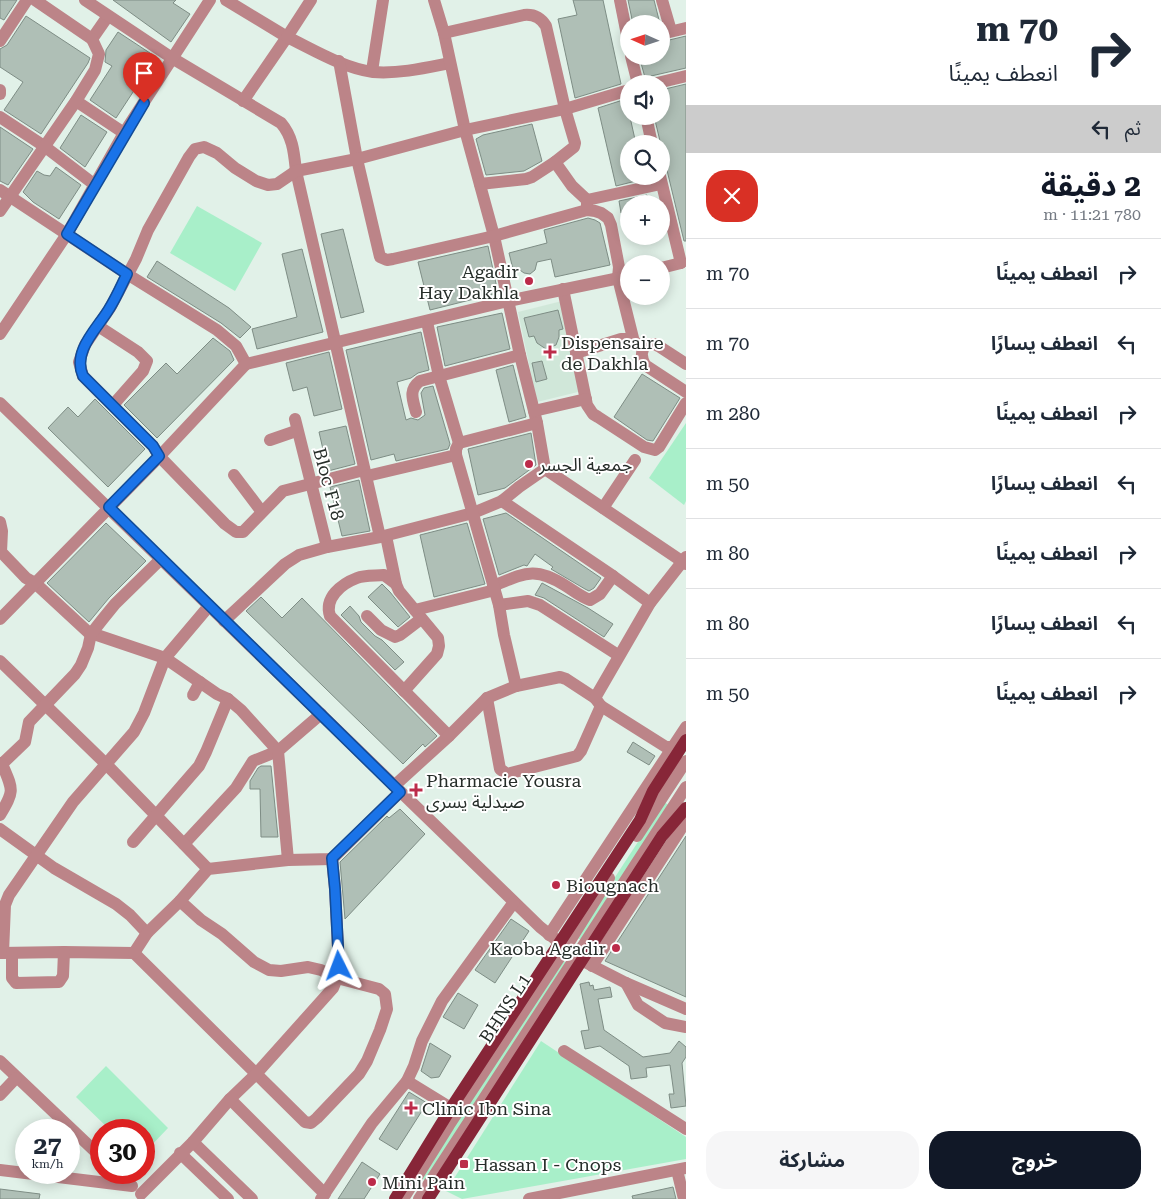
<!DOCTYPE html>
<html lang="ar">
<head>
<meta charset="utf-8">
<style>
	body { margin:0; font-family:"Roboto Serif","Noto Sans Arabic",serif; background:#f6f6f7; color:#1f2937; direction:rtl; height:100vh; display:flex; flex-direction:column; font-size:19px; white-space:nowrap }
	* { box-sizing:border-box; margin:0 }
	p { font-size:16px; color:#747a83 }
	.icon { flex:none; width:28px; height:28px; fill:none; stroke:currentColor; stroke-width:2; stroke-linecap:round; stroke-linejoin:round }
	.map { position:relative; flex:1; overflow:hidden; direction:ltr }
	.details { display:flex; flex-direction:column; background:#fff; width:475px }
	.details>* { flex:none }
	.banner { background:#fff; color:#1f2937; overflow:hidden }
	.needle { width:32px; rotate:273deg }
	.controls { position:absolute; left:620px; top:15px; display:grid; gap:10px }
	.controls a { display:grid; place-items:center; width:50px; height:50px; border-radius:50%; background:#fff; box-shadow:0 2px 12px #0003; font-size:25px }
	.speed { position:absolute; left:15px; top:1119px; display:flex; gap:10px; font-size:25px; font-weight:700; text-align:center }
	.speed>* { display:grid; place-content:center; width:65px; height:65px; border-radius:50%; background:#fff; box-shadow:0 2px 12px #0003; line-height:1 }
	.speed small { font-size:12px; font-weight:400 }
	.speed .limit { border:8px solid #d22; background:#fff; color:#111 }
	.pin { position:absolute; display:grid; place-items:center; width:42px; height:42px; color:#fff; margin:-51px -21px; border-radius:50% 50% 50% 0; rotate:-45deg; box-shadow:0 0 5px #0007 }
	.pin .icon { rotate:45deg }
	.me { position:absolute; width:55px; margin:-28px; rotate:357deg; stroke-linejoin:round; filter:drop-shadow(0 0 4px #0008) }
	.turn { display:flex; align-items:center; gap:18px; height:105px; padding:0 20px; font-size:22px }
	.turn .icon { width:65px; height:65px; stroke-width:2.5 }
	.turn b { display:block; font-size:35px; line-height:42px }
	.then { display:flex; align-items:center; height:48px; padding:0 20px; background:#0003; gap:10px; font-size:19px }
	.round { display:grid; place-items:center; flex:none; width:52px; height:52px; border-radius:20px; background:#f6f6f7 }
	.headline { display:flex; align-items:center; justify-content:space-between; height:85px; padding:0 20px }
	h1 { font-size:30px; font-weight:700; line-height:38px; color:#111827 }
	.primary-button { display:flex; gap:10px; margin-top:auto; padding:10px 20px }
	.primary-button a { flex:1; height:58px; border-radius:20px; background:#111827; color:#fff; font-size:20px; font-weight:700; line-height:58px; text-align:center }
	.primary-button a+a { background:#f6f6f7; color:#1f2937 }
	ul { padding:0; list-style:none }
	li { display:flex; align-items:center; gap:15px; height:70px; padding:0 20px; border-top:1px solid #e0e1e3 }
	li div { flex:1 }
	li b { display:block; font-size:19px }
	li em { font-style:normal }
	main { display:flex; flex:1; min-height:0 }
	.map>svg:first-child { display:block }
</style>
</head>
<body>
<main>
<section class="details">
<div class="banner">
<div class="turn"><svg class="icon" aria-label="right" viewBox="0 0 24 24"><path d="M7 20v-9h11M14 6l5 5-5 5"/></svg><div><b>70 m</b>انعطف يمينًا</div></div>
<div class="then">ثم<svg class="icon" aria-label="left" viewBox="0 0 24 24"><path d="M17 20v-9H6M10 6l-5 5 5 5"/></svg></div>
</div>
<div class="headline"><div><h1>2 دقيقة</h1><p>780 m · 11:21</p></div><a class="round" style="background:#d93025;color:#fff"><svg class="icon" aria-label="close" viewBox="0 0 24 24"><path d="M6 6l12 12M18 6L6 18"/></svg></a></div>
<ul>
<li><svg class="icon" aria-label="right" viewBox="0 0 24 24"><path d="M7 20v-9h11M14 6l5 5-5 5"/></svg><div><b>انعطف يمينًا</b></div><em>70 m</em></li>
<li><svg class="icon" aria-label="left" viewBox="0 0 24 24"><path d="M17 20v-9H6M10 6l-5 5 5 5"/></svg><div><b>انعطف يسارًا</b></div><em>70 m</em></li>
<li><svg class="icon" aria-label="right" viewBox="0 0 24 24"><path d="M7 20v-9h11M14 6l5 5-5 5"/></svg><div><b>انعطف يمينًا</b></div><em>280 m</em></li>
<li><svg class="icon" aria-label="left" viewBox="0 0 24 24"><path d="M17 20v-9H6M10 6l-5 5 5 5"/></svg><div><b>انعطف يسارًا</b></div><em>50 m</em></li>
<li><svg class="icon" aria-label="right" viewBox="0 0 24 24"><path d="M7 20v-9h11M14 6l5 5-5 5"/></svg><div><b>انعطف يمينًا</b></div><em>80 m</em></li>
<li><svg class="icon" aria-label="left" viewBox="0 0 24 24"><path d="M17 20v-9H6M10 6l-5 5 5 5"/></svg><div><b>انعطف يسارًا</b></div><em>80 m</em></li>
<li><svg class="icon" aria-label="right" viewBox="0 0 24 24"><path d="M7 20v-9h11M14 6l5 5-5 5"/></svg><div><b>انعطف يمينًا</b></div><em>50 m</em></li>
</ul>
<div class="primary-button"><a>خروج</a><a>مشاركة</a></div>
</section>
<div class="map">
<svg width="686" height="1199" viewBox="0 0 686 1199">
	<rect width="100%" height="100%" fill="#e1f1e8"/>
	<polygon fill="#d0e7d9" points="562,301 582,391 537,402 518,312"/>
	<g fill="#a8efc9">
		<polygon points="197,206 262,243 235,291 170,253"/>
		<polygon points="686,423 686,501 684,505 649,478"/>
		<polygon points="664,802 673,808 586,943 576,937"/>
		<polygon points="563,961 570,964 430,1185 421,1177"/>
		<polygon points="541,1041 686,1137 686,1159 462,1199 446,1191"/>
		<polygon points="106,1066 168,1128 144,1153 144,1130 110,1130 76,1097"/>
	</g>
	<g fill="#afbfb6" stroke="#7e8d85">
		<polygon points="0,0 17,0 4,20 0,18"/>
		<polygon points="113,0 176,0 173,3 190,14 171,42"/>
		<polygon points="573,0 603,0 621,84 575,98 558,19 577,15"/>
		<polygon points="628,0 654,0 660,24 633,24"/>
		<polygon points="26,16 90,58 88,63 41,134 4,110 23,82 0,67 0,49 7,45"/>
		<polygon points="118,32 156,57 116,118 90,100 112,66 105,62 106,50"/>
		<polygon points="686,36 686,68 651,76 646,81 639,56 661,56 661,42"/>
		<polygon points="686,84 686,241 684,241 654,116 661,116 661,90"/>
		<polygon points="626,99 636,144 629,144 629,176 643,176 644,179 616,186 598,108"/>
		<polygon points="81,115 107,132 85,167 60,148"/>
		<polygon points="532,124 542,161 524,171 486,175 476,139 483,135"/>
		<polygon points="0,127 33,149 8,185 0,181"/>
		<polygon points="56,167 81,185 59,219 33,202 23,192 37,171 44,175 50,176"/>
		<polygon points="647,195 649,204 629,204 629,212 621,213 619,201"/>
		<polygon points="588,218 595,220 600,223 610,265 555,277 551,259 537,262 535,270 530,274 524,273 517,268 513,269 509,253 547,243 544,230"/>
		<polygon points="343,229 364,312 341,318 321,234"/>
		<polygon points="488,246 498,293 430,310 418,262"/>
		<polygon points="302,249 323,332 257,349 252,329 297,317 282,254"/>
		<polygon points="157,261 229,308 251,327 240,338 221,323 147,277"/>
		<polygon points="558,310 563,329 559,330 559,337 556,345 546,349 537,343 534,336 529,337 524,318"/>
		<polygon points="502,313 510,349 445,366 437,327"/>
		<polygon points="421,332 429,370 418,373 411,378 397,382 406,420 411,418 418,420 425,415 421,393 424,388 433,386 450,444 448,449 396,461 394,454 371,460 346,350"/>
		<polygon points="213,338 230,351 234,360 157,438 124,405 166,363 177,374"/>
		<polygon points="329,352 342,409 314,416 307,387 293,391 286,363"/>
		<polygon points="542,361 547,379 536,382 532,363"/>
		<polygon points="513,365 526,417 509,422 496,370"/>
		<polygon points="642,374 680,398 653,441 647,440 614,417"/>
		<polygon points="95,399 145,449 108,487 48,428 68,407 78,417"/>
		<polygon points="346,426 355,464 328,471 319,432"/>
		<polygon points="531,433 536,465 505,488 478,495 468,449"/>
		<polygon points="359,480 370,531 342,536 330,487"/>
		<polygon points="506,513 601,578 594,588 589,591 585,589 551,569 553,567 535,554 527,566 524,565 499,575 483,519"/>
		<polygon points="106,523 146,561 109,598 89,622 47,583"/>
		<polygon points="467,523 485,584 434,597 420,535"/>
		<polygon points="542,583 588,608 613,624 604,637 544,598 535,595"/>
		<polygon points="382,584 390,592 410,617 398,627 368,597"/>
		<polygon points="261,597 282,618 302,598 437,736 425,747 423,744 403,764 246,611"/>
		<polygon points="350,606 359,616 361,622 375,636 382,640 404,662 395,670 341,615"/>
		<polygon points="633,742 655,756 649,765 627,752"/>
		<polygon points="261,766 271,766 278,837 261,837 260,789 250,789 250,781 258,768"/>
		<polygon points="400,809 425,834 345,919 340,862 387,816 389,818"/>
		<polygon points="686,836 686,997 605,961"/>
		<polygon points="511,919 529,931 495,983 475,970"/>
		<polygon points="589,982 590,986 593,985 594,990 610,987 612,997 598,999 604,1030 643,1057 670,1053 679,1041 686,1047 686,1057 682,1063 686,1106 671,1108 669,1094 674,1094 670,1065 646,1068 647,1077 631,1079 629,1066 600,1046 585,1049 581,1031 589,1030 580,984"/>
		<polygon points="458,993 478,1005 464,1029 443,1017"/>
		<polygon points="430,1043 451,1056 439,1077 431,1078 421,1071"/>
		<polygon points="409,1092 427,1103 397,1150 379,1139"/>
		<polygon points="362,1162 380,1174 364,1199 338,1199"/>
		<polygon points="673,1187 676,1199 633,1199 632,1196"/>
		<polygon points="0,1189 40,1194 39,1199 0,1199"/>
	</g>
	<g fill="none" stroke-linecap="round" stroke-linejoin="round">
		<g stroke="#bc8488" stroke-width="12">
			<polyline points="35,0 92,39 108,16"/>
			<path d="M85 0 172 58 281 123C293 137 294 153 296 171L380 537"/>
			<polyline points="226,0 287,37 243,101"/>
			<path d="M311 0 287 37C314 50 343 68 373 72 399 74 425 68 450 63"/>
			<polyline points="434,0 444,33 465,130 494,236 520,355 537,423 545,469 686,564"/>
			<polyline points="620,0 629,45"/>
			<polyline points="662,0 671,31"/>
			<path d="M444 33 524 15C534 14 541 18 546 26L565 109 575 143 574 147 555 162"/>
			<polyline points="661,34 686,28"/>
			<polyline points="0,41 27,0"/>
			<polyline points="631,56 638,84"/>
			<polyline points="339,61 357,159 380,257 387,260 393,259 494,236 587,210 595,211 601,213 608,218 611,225 619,267 618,278 634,342"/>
			<polyline points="372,71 383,0"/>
			<polyline points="653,84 686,76"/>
			<polyline points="0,90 0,94"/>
			<polyline points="76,101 124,133"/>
			<polyline points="646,116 652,144"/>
			<polyline points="0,117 44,146 95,185"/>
			<polyline points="660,176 681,263"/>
			<polyline points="480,184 526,179 532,177 555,162 572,186 587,200"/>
			<polyline points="0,190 127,274 217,330 236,346 246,364"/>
			<polyline points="587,209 587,200 661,184"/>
			<polyline points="0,211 76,101 95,70 99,54 92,39"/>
			<polyline points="661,268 681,263"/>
			<polyline points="563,289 587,405 593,414 598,417 644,447 655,450 659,447 686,403"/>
			<polyline points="427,322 439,376 459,443"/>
			<polyline points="98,326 138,352 147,361 143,371 113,405"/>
			<polyline points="0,334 67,234 124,133 210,0"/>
			<polyline points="576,353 621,339 629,339 640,345"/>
			<polyline points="246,364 508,301 629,276"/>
			<path d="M686 364 660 347 654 344H647C640 350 641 357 645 365L686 392"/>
			<polyline points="0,403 540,927 583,961 626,983 686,1009"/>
			<polyline points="534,411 586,399"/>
			<path d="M416 412C413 400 408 390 420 381L520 355"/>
			<polyline points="295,419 327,547"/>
			<polyline points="270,440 296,431"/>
			<polyline points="364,470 283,491 243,532 236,532 225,524 159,456 153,446 83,376 79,362 85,345 110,308 136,259 148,230 189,157 195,149 204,147 217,153 235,168 256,181 268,185 277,184 296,171 357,159 465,130 565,109 629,90"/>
			<polyline points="234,475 262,512"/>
			<polyline points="367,476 456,455"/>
			<polyline points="502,501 613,576"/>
			<polyline points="603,508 635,460"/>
			<polyline points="0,522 2,531 1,552 26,578 35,583 88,632 165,658 217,694 228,699 241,710 278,751 253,761 236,788 184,844"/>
			<polyline points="386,536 396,584 399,591 438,638 439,646 437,654 404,691"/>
			<path d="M396 584 384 575C376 576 365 575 357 578 341 584 324 598 330 616L449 736"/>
			<path d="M493 586C525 573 535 566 566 586 574 591 581 597 590 600L600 594 613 576 650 603"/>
			<polyline points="499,605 528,601 540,605 618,655"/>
			<polyline points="415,610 495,590"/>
			<polyline points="367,616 381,630 395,637 400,635 421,619"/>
			<polyline points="0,619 157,459 246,364"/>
			<polyline points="224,621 285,564 299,555 327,547 380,537 473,513 502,501 519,487 545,469"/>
			<polyline points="0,661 106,764 208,869"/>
			<polyline points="516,686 560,677 566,679 595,698 601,706 666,747 679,747"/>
			<polyline points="193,695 200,682"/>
			<polyline points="487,698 500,769 507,774 577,756 581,751 601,706"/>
			<polyline points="595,698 650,603 686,557"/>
			<polyline points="0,763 2,764 25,742 29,722 75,674 81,665 88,648 91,634 102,620 115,604 161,559"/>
			<polyline points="394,786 449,736 487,698 516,686 504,635 499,605 456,455 456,449 459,443 537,423"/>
			<path d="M0 815C15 790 13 790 2 764"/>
			<polyline points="0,829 54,868 116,904 130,915 147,933"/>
			<polyline points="637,836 686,761"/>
			<polyline points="133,842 199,766 206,752 228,699"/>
			<polyline points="288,860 278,751 321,714"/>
			<polyline points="549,935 686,727"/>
			<polyline points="0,953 64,952 134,953 305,1122 311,1123 317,1118 359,1074 367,1061 380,1030 387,1009 385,994 379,989 337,978 321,970 308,967 281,971 269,970 254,962 222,934 201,920 180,901"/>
			<polyline points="3,953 5,905 9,895 73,802 134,732 144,713 165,658 209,606"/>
			<polyline points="12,953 12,978 16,983 59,982 63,976 64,952"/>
			<polyline points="134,953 147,933 180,901 208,869 288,860 332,859 400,792"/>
			<polyline points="592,966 686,821"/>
			<polyline points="626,983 638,1005 665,1023 686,1027"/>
			<polyline points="564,1051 686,1129"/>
			<polyline points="0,1061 101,1157"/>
			<polyline points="407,1081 451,1108"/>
			<polyline points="0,1095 16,1078"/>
			<polyline points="230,1099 325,1194"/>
			<polyline points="193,1142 252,1199"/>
			<polyline points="180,1153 228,1199"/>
			<polyline points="0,1170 132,1186"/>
			<polyline points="677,1170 684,1199"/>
			<polyline points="141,1194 193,1142 230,1099 256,1074 333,988 337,978 339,966 335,889 332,859"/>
			<polyline points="321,1199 372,1123 407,1081 414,1066 422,1041 442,1001 514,902"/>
			<polyline points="403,1199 449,1125 561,955 609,878"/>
			<polyline points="419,1199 686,787"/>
			<polyline points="529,1199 686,1168"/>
		</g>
		<g stroke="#872638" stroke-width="12">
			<polyline points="395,1199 451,1108 640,820 653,791 686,740"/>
			<polyline points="428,1199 662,836 686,808"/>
		</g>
	</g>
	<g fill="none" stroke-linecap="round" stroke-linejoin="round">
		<g stroke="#114b97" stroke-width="12">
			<path id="route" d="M144 103 67 234 127 274C121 286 116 298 109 309 97 329 72 351 83 376L153 446 159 456 109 507 400 792 332 858 335 889 339 966"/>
		</g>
		<use href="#route" stroke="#1a73e8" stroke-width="9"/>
	</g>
	<g fill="#bc2b4a" stroke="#fff" stroke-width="2">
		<circle cx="529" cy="281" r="5"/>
		<path d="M547.5 344.5h5v5h5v5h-5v5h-5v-5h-5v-5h5z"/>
		<circle cx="529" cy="464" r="5"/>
		<path d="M413.5 782.5h5v5h5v5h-5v5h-5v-5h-5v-5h5z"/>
		<circle cx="556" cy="885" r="5"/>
		<circle cx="616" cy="948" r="5"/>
		<path d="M408.5 1100.5h5v5h5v5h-5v5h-5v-5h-5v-5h5z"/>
		<rect x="459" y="1159" width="10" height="10" rx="2.5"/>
		<circle cx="372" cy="1182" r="5"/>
	</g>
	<g text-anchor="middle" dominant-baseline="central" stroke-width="4" stroke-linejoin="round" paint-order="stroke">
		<g font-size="18" fill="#262d29" stroke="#fff" text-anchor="start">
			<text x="519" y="271" text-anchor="end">Agadir<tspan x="519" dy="21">Hay Dakhla</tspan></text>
			<text x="561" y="342">Dispensaire<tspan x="561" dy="21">de Dakhla</tspan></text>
			<text x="539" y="464">جمعية الجسر</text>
			<text x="426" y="780">Pharmacie Yousra<tspan x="426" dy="21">صيدلية يسرى</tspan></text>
			<text x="566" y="885">Biougnach</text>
			<text x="606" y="948" text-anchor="end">Kaoba Agadir</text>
			<text x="422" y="1108">Clinic Ibn Sina</text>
			<text x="474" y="1164">Hassan I - Cnops</text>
			<text x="382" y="1182">Mini Pain</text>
		</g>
		<g font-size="18" fill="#262d29" stroke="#fff">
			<text transform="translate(329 484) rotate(75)">Bloc F18</text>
			<text transform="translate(505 1008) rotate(-57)">BHNS L1</text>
		</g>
	</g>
</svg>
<div class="controls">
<a><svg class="needle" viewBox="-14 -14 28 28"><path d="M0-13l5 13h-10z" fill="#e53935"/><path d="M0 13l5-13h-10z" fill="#747a83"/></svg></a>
<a><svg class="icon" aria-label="sound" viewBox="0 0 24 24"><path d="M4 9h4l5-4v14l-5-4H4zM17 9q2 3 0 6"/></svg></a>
<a><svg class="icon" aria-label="search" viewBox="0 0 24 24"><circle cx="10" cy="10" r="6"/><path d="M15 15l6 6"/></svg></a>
<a>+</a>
<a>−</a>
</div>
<div class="speed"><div>27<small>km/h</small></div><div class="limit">30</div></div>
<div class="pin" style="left:144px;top:103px;background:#d93025"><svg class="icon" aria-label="arrive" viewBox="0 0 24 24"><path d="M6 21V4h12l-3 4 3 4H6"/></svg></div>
<svg class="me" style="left:339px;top:966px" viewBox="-20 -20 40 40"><path d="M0-17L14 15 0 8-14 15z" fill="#1a73e8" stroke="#fff" stroke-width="4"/></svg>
</div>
</main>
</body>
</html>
